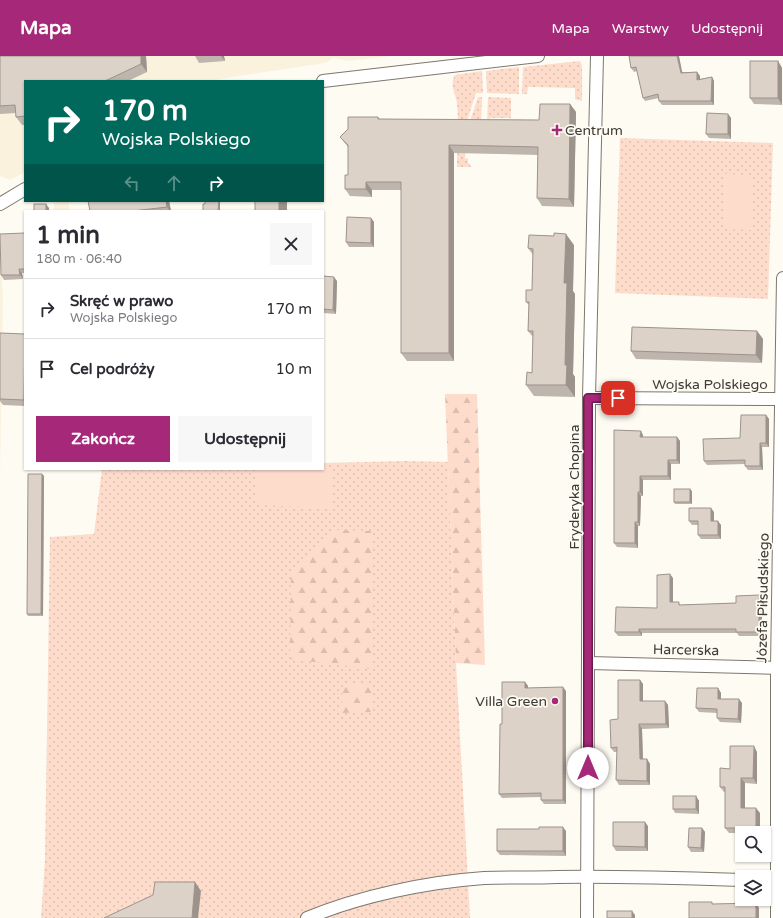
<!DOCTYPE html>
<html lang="pl">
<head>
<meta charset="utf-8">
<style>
	body { margin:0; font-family:"Varela Round",sans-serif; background:#f7f7f7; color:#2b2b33; height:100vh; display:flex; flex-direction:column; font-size:15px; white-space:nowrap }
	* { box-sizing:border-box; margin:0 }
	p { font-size:13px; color:#7c7c81 }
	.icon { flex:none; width:22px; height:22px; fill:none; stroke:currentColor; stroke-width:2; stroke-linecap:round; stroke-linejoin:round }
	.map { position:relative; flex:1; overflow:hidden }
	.panel { position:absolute; left:24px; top:154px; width:300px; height:260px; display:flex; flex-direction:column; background:#fff; border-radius:0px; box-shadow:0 1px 3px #0004 }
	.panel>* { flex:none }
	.guide { position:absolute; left:24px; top:24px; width:300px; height:122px; border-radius:0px; box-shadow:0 1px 3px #0004; background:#00695c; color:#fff; overflow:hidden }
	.controls { position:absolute; left:735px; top:770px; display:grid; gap:8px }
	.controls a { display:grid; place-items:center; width:36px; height:36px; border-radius:0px; background:#fff; box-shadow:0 1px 3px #0004; font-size:20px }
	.pin { position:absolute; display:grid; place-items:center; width:34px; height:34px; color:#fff; margin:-17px; border-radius:8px; box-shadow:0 2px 6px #0006 }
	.me { position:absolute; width:44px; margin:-22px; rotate:0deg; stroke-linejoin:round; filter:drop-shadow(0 0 3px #0008) }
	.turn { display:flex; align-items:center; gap:14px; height:84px; padding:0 12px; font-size:18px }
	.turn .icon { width:52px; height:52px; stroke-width:2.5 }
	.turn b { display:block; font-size:28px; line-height:34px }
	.lanes { display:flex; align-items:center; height:38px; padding:0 12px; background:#0003; justify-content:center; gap:20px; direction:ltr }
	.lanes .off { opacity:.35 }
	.round { display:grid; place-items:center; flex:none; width:42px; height:42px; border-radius:0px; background:#f7f7f7 }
	.head { display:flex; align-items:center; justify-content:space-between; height:68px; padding:0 12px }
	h1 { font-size:24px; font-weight:700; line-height:30px }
	.button { display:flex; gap:8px; margin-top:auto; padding:8px 12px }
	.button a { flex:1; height:46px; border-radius:0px; background:#a62879; color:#fff; font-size:16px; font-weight:700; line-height:46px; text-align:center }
	.button a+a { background:#f7f7f7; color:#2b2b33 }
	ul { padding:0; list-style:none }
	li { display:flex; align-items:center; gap:12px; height:60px; padding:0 12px; border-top:1px solid #e1e1e2 }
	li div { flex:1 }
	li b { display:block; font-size:15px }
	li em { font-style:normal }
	header { display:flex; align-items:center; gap:24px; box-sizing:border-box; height:56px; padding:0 20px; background:#a62879; color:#fff }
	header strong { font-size:19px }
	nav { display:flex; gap:22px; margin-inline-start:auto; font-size:14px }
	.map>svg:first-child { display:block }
</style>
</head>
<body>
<header>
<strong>Mapa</strong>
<nav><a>Mapa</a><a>Warstwy</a><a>Udostępnij</a></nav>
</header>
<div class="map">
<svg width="783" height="862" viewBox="0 0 783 862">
	<defs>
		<pattern id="grass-dots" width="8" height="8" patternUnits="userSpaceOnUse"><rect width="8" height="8" fill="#fedccc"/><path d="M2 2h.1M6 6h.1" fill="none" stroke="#dbbeb0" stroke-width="1.8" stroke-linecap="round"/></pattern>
		<pattern id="forest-firs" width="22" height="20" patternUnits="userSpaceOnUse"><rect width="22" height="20" fill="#fedccc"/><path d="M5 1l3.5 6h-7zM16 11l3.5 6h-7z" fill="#dbbeb0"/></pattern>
	</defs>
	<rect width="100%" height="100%" fill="#fefbf3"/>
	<g fill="#fbf2de">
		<polygon points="0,0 392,0 349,5 334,2 325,7 207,25 25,25 25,116 10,124 0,120"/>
		<rect x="54" y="145" width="15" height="10"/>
		<polygon points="0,194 3,239 0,421"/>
	</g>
	<g fill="url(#grass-dots)">
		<polygon points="580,5 582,10 582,45 575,43 575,32 528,31 527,38 522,38 523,11"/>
		<polygon points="519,11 519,38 487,37 486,15"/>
		<path d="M482 15 483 37H476L466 68 465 103 468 102V107L470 108 471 111H457C457 92 459 68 457 48 456 37 449 30 455 19Z"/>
		<polygon points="478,41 482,41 481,68 469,68"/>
		<polygon points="488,41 511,42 511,62 490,62 489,68 487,68"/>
		<polygon points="620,82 773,87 768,243 615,237"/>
		<polygon points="406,405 448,406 456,607 470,862 41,862 45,803 50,481 94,478 102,413 323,413 323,407"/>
	</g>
	<g fill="url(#forest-firs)">
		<polygon points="445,338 477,338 485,609 456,607"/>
		<polygon points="333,474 373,475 373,613 290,603 291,515"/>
		<polygon points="343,627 372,627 372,656 341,657"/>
	</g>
	<g fill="#fedccc">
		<polygon points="725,118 753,119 751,174 723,173"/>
		<polygon points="323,411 332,412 331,452 256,449 257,413 323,413"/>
	</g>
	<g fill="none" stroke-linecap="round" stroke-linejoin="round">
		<g stroke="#7d786d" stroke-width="14">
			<g id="minor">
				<polyline points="323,25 538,0"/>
				<polyline points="0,148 25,133"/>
				<polyline points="589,342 783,343"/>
				<polyline points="589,607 783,612"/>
				<polyline points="764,824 783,824"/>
				<path d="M307 862C360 840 427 826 484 822 508 821 533 822 557 821 618 820 680 822 742 824"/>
				<polyline points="587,862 589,342 597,0"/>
				<polyline points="777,862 777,611 783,222"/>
			</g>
		</g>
		<use href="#minor" stroke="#fff" stroke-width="12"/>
	</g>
	<g fill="#beb5ac">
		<polygon points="0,0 146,0 147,16 128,25 25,25 25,69 22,69 16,61 16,57 0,58"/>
		<polygon points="195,0 224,0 225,5 199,7"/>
		<polygon points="629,0 682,16 697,16 700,20 700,23 712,21 714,25 714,49 662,49 659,45 659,42 645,45 643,42 637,15 634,16 631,12"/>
		<polygon points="778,5 782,12 782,49 754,48 750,42"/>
		<polygon points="570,48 576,56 574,151 542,150 537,142 538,99 454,97 454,305 407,305 401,297 401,134 372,134 372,141 350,140 345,133 348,119 348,91 340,81 378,61 380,63 539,64"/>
		<polygon points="728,58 731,62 731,83 709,82 706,78"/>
		<polygon points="169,145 171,155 90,155"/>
		<polygon points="371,162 374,166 374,191 349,191 346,186"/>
		<polygon points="25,177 25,217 22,217 23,223 4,224 1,219"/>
		<polygon points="574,189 573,235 575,238 573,318 575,321 575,341 534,340 526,329 532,317 533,281 528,275 529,249 526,246 532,234 533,199 528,192"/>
		<polygon points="323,220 337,225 336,258 323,257"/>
		<polygon points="757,275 763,283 762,307 636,303 631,295"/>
		<polygon points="25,278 25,350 3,349 0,345 0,288"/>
		<polygon points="766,359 769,363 769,391 762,391 763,414 748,414 745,410 745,408 707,409 704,405 740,382"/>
		<polygon points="643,379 643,381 677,381 680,385 680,408 671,408 671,424 643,424 643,440 641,440 640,470 638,470 638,492 617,491 614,487"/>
		<polygon points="42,418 44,420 43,560 28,560 27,558"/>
		<polygon points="692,435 692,448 675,448 674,446"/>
		<polygon points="714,456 714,465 721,469 721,483 701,483 698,479 698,469 692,469 689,465"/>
		<polygon points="673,522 673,546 681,549 736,547 762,544 762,580 739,580 737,577 642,577 642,580 618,580 615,576 657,552"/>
		<polygon points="640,624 643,628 643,645 665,645 668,649 669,672 642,673 643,703 647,703 650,708 650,729 619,729 616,724 617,696 614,696 611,692 618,663"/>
		<polygon points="525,626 528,630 528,632 566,635 566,748 544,748 541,744 541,741 502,742 499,738 502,668"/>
		<polygon points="718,632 721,637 721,643 742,647 741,667 720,666 717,662 717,657 699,656 696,652"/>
		<polygon points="757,696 757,728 745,727 745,752 760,757 760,777 729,777 725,772 725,736 724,736 720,731 730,713"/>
		<polygon points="696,740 699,745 699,758 675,757 673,753"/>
		<polygon points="648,770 648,795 616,795 613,790"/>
		<polygon points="702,772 705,776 704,796 691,796 688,791"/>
		<polygon points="566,775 566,800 500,799 497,795"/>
	</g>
	<g fill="#9b938c">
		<polygon points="141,0 146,0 147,16 141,8"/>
		<polygon points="221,0 224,0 225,5"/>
		<polygon points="677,0 679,0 683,20 681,17"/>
		<polygon points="778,5 782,12 782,49 778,42"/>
		<polygon points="697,16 700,20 700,27 697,24"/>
		<polygon points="712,21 714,25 714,49 711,45"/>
		<polygon points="570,48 576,56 574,151 569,143"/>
		<polygon points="728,58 731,62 731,83 728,78"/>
		<polygon points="449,89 454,97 454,305 449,297"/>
		<polygon points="366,126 372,134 372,141 366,133"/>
		<polygon points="166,145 169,145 171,155 170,155 167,151"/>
		<polygon points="219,145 220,145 220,155 218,155"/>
		<rect x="279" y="145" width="8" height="10"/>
		<polygon points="46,148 49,152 49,155 46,155"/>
		<polygon points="371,162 374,166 374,191 371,187"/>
		<polygon points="566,178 574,189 573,235 575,238 573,318 575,321 575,341 566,329 565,309 564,227"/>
		<polygon points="19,213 22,217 23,223 20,219"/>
		<polygon points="334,221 337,225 336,258 333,254"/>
		<polygon points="757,275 763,283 762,307 756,299"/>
		<polygon points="25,295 25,346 24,344"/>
		<polygon points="766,359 769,363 769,391 766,387"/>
		<polygon points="641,375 643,379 643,385 640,381"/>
		<polygon points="677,381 680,385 680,408 677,404"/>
		<polygon points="760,387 762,391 763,414 760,410"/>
		<polygon points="668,404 671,408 671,424 668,420"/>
		<polygon points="42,418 44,420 43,560 41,558"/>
		<polygon points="640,420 643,424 643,440 640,436"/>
		<polygon points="690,433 692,435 692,448 690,446"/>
		<polygon points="638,436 641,440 640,470 638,466"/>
		<polygon points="711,452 714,456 714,469 711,465"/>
		<polygon points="718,465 721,469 721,483 718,479"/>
		<polygon points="635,466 638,470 638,492 635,487"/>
		<polygon points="670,518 673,522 673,550 670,546"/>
		<polygon points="759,539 762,544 762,580 759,576"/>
		<polygon points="639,573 642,577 642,580 639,576"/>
		<polygon points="640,624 643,628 643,649 640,645"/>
		<polygon points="525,626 528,630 528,636 525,632"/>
		<polygon points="563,631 566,635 566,748 563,744"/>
		<polygon points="718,632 721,637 721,647 718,643"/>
		<polygon points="739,643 742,647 741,667 738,663"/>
		<polygon points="665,645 668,649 669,672 666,668"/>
		<polygon points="639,668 642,673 643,707 640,703"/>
		<polygon points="754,690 757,696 757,728 753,722"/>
		<polygon points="647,703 650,708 650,729 647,725"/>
		<polygon points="741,722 745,727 745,757 741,752"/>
		<polygon points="696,740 699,745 699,758 696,753"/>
		<polygon points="756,752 760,757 760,777 756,772"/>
		<polygon points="645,766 648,770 648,795 645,791"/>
		<polygon points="563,771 566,775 566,800 563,795"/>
		<polygon points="702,772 705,776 704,796 701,792"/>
		<polygon points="195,826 201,835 198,862 192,862"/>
		<polygon points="756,847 759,852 759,862 756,862"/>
		<polygon points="632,855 635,859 635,862 632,862"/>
	</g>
	<g fill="#ddd2c8" stroke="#9b938c">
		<polygon points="0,0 141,0 141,8 105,25 25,25 25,60 16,61 15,49 0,50"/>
		<polygon points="629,0 677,0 681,17 697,16 697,24 712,21 711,45 659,45 658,38 643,42 636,11 631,12"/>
		<rect x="750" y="5" width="28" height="37"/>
		<polygon points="540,48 570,48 569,143 537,142 538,91 449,89 449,297 401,297 401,126 366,126 366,133 345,133 345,119 348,119 348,89 340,81 348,73 348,61 378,61 378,63 539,64"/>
		<polygon points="707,57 728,58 728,78 706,78"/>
		<polygon points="88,145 166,145 167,151 133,155 90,155"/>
		<polygon points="205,145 219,145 218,155 203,155 203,148 205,148"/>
		<rect x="255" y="145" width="24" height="10"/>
		<rect x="34" y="148" width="12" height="7"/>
		<polygon points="347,161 371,162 371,187 346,186"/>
		<polygon points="25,177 25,213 19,213 20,219 1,219 0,178"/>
		<polygon points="554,177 566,178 564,227 567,227 565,309 567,309 566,329 526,329 527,316 532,317 533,275 528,275 529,246 526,246 526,234 532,234 533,193 528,192 529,179 554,180"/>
		<polygon points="323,220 334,221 333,254 323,253"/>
		<polygon points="632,271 757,275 756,299 631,295"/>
		<polygon points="0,277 25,278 24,344 0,343"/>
		<polygon points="741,359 766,359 766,387 760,387 760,410 745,410 745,404 704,405 703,383 740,382"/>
		<polygon points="614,374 641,375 640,381 677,381 677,404 668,404 668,420 640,420 640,436 638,436 638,466 635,466 635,487 614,487"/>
		<polygon points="28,418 42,418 41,558 27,558"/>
		<rect x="674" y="433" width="16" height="13"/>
		<polygon points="689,452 711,452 711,465 718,465 718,479 698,479 698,465 689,465"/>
		<polygon points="670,518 670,546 679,546 679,549 736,547 736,540 759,539 759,576 736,576 736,573 639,573 639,576 615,576 616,551 657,552 657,519"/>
		<polygon points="618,624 640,624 640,645 665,645 666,668 639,668 640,703 647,703 647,725 616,724 617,691 611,692 610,664 618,663"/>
		<polygon points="502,626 525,626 525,632 563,631 563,744 541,744 541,737 499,738 500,668 502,668"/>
		<polygon points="697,632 718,632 718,643 739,643 738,663 717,662 717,653 696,652"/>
		<polygon points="730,690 754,690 753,722 741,722 741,752 756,752 756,772 725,772 725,731 720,731 720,712 730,713"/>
		<rect x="673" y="740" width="23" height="13"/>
		<polygon points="613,766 645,766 645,791 613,790"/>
		<polygon points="539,771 563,771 563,795 497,795 497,773 539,773"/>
		<polygon points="689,772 702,772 701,792 688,791"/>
		<polygon points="155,826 195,826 192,862 104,862 153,839"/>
		<polygon points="689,846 712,846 712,848 756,847 756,862 689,862"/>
		<rect x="607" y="855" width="25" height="7"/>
	</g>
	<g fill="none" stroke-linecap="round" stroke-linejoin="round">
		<g stroke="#6c1a4f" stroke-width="10">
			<polyline id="route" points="588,712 588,342 618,342"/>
		</g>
		<use href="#route" stroke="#a62879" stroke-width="7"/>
	</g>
	<g fill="#a62879" stroke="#fefbf3" stroke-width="1.5">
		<path d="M555 68h4v4h4v4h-4v4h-4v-4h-4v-4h4z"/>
		<circle cx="555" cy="645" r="4"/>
	</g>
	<g text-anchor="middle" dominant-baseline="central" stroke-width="3.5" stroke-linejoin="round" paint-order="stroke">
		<g font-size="14" fill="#3e3b36" stroke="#fefbf3" text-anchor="start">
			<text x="565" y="74">Centrum</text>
			<text x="547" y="645" text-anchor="end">Villa Green</text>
		</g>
		<g font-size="14" fill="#3e3b36" stroke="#fefbf3">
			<text x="710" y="328">Wojska Polskiego</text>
			<text transform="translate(574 431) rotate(-90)">Fryderyka Chopina</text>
			<text transform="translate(763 542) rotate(-89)">Józefa Piłsudskiego</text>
			<text transform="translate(686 594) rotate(1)">Harcerska</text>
		</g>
	</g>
</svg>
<div class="controls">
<a><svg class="icon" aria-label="search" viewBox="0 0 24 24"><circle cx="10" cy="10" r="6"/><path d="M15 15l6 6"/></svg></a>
<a><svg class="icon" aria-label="layers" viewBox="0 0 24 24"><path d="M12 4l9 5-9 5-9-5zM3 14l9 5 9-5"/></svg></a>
</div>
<div class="pin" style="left:618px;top:342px;background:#d93025"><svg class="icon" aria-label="arrive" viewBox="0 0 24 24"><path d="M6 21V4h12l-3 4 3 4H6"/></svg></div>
<svg class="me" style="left:588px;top:712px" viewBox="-20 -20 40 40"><circle r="19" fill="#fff"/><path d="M0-13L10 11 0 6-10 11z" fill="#a62879"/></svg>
<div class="guide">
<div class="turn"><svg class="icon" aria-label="right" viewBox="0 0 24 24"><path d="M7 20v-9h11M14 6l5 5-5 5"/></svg><div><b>170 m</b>Wojska Polskiego</div></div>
<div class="lanes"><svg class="icon off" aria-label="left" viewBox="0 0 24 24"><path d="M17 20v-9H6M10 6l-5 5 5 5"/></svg><svg class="icon off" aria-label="ahead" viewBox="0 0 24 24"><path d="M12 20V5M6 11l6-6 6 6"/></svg><svg class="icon" aria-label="right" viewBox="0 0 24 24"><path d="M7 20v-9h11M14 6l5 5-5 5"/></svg></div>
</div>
<section class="panel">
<div class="head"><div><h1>1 min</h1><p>180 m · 06:40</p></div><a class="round"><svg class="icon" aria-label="close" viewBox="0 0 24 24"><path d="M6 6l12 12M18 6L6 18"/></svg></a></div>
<ul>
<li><svg class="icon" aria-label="right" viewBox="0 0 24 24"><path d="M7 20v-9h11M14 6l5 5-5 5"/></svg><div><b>Skręć w prawo</b><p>Wojska Polskiego</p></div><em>170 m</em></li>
<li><svg class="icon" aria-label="arrive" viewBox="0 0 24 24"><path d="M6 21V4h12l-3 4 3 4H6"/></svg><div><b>Cel podróży</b></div><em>10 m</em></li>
</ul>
<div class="button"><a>Zakończ</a><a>Udostępnij</a></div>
</section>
</div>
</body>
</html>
